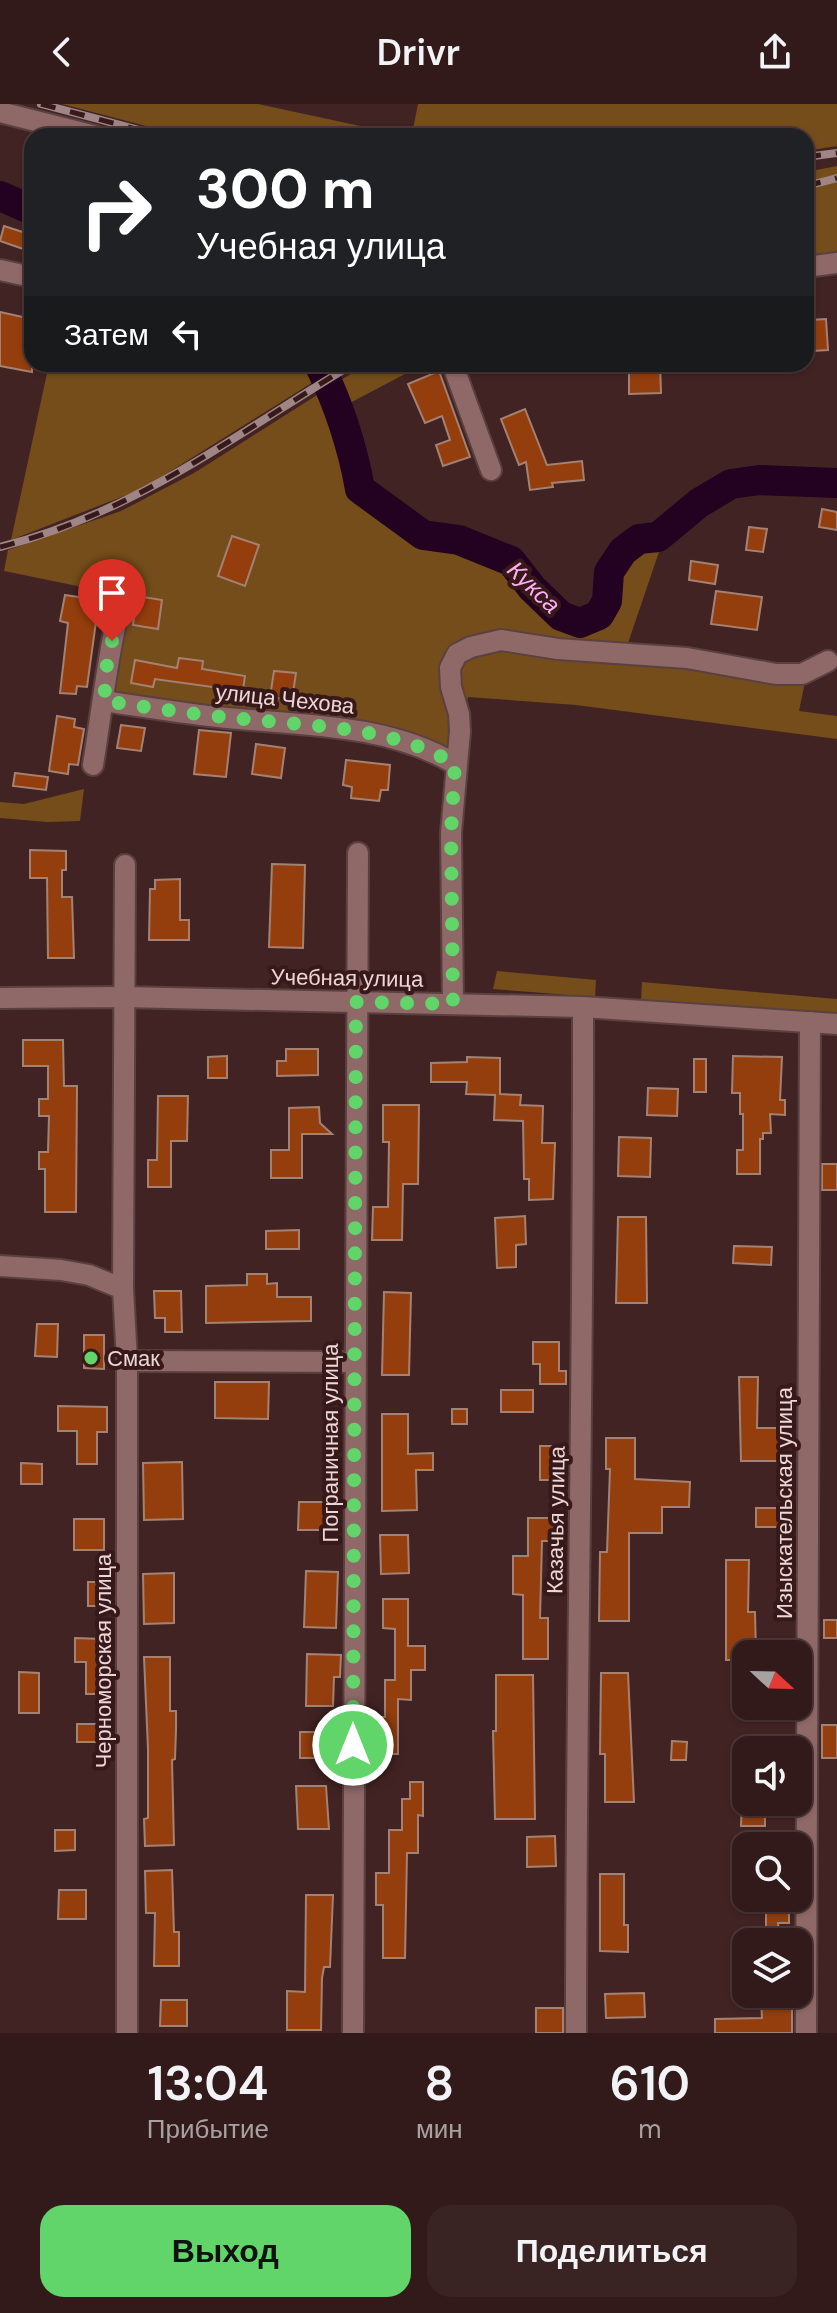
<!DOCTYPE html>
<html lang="ru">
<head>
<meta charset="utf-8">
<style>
	body { margin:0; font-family:"DM Sans",sans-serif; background:#3a2323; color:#f1f3f6; height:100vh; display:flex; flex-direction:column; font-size:30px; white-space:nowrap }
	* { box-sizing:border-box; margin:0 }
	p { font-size:26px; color:#a8a1a2 }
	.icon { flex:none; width:44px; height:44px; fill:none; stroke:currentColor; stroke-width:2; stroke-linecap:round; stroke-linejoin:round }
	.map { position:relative; height:1929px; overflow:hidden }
	.details { display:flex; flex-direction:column; background:#321a1a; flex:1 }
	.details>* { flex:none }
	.top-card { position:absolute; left:24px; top:24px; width:790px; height:244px; border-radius:24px; box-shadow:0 2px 6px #0004,0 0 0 2px #4d3839; background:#202124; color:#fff; overflow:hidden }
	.needle { width:52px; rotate:112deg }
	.buttons { position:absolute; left:732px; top:1536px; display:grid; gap:16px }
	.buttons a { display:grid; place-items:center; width:80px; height:80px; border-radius:16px; background:#321a1a; box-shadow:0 2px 6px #0004,0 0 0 2px #4d3839; font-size:40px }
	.pin { position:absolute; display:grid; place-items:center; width:68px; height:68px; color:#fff; margin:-82px -34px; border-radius:50% 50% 50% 0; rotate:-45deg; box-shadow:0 0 8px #0007 }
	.pin .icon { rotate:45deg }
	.me { position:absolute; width:88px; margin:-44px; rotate:0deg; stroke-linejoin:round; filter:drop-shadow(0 0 6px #0008) }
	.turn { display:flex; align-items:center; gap:28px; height:168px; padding:0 40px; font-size:36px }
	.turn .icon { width:104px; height:104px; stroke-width:2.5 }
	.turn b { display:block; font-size:56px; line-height:68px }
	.then { display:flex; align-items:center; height:76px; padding:0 40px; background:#0003; gap:16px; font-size:30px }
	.eta { display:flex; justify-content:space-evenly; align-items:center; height:136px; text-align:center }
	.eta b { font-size:48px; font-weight:600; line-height:56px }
	.button { display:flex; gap:16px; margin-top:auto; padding:16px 40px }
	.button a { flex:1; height:92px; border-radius:24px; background:#61d46a; color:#111; font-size:32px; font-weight:600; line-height:92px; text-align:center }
	.button a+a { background:#3a2323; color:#f1f3f6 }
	header { display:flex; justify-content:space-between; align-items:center; height:104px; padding:0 40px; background:#321a1a; font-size:36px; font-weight:600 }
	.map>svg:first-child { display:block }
</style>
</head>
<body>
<header><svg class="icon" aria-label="back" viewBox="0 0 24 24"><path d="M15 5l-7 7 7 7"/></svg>Drivr<svg class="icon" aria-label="share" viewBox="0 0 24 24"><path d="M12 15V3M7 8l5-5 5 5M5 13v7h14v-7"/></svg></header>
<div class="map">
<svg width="837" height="1929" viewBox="0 0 837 1929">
	<rect width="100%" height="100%" fill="#422323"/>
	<g fill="#744d1a">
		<polygon points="62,0 258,0 402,31 413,25 418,0 837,0 837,42 806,47 806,32 184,32"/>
		<polygon points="837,62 837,150 806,155 806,68"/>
		<polygon points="49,260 311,260 318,275 142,385 11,436"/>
		<polygon points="367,260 424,260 346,301 336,279"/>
		<path d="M325 286 343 344 353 387 420 436 444 441H459L507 463 531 491 559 515 580 524 602 516C621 478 606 444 662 439L626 545 560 540 452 547 454 612 451 650 110 591 120 519 131 493 4 467 8 446 121 407 194 369Z"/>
		<polygon points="502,542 806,573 799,607 837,612 837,635 576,601 468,593 465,605 457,563 462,552"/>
		<polygon points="84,685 80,717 47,718 0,714 0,698 24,700"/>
		<polygon points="497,867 596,876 595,893 493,885"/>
		<polygon points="642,878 837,895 837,911 641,896"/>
	</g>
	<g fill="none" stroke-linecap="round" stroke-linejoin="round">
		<g stroke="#220121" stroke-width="30">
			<polyline points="0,92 32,106"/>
			<path d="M319 260C339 301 352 340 360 385L423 431 459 436 511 457 532 484 561 512 580 519 599 511 607 497 609 468 623 447 639 435 658 433 699 399 731 380 759 376 837 379"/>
		</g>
	</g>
	<g fill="#943e0d" stroke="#a48273" stroke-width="2">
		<polygon points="4,122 32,131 32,148 0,137"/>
		<polygon points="0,208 32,215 32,268 0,262"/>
		<polygon points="826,215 828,246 813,247 810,216"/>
		<polygon points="629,260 660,260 661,289 629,290"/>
		<polygon points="439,267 470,353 443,362 436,341 450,336 442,312 425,319 408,280"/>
		<polygon points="525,305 547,361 582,357 584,376 552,379 553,383 530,386 526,358 519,361 501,315"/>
		<polygon points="822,405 837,408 837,426 819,423"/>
		<polygon points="749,423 767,425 763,448 746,446"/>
		<polygon points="232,432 259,441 245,482 218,472"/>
		<polygon points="691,457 718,461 715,480 689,476"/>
		<polygon points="716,487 762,493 757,526 711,520"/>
		<polygon points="65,491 99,496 87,583 77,582 76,590 60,589 68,519 60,517"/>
		<polygon points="137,492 162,496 158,525 133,521"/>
		<polygon points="179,554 203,557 202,565 245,572 242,592 220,588 220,584 155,575 153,583 131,579 135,556 177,564"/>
		<polygon points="274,567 296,569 292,596 270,593"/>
		<polygon points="57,612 75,615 74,623 84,625 78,661 69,660 68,670 49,667"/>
		<polygon points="121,621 145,624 141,647 117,644"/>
		<polygon points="199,626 231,629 226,673 194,670"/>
		<polygon points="256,640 285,644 281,674 252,670"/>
		<polygon points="346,656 390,661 388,686 381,686 379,697 351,694 352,683 343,681"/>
		<polygon points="15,669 48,673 46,686 13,682"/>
		<polygon points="30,746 66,747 66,766 62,766 62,793 72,793 74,854 48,854 47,774 30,774"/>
		<polygon points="272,760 305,761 303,844 269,843"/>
		<polygon points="180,775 180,816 189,816 189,836 149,836 150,785 155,785 155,776"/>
		<polygon points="23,936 63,936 64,982 77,982 76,1108 45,1108 45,1065 39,1065 39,1048 48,1048 49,1012 39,1012 39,995 48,995 48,962 23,962"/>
		<polygon points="286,945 318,945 318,971 277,972 277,957 286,957"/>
		<polygon points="227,952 227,974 208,974 208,953"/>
		<polygon points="733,952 782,953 780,996 785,996 785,1011 770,1010 771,1029 763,1029 763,1035 760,1035 760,1070 737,1070 737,1046 743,1046 743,1010 740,1010 740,989 732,989"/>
		<polygon points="467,953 500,954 500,990 521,991 520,1001 543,1002 542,1039 555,1039 553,1095 529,1096 529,1075 524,1075 523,1017 494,1016 495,991 466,990 467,978 431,978 431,959 467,958"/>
		<rect x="694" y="955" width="12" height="33"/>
		<polygon points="648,984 678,985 677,1012 647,1011"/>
		<polygon points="158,992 188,992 187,1037 171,1037 171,1083 148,1083 148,1056 157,1056"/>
		<polygon points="383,1001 419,1001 418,1080 403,1080 402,1136 372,1136 373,1103 388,1103 389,1038 383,1038"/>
		<polygon points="319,1003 320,1019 332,1030 302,1030 302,1074 271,1074 271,1046 289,1046 289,1004"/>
		<polygon points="619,1033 651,1034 650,1073 618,1072"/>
		<rect x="822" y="1060" width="15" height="26"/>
		<polygon points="525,1112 526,1140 516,1141 516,1163 497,1164 495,1114"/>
		<polygon points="618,1113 646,1113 647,1199 616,1199"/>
		<polygon points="299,1126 299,1145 266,1145 266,1127"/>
		<polygon points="734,1142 772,1143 771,1161 733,1159"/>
		<polygon points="247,1170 267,1170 267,1180 277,1179 277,1193 311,1193 311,1217 206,1219 206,1182 247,1181"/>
		<polygon points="154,1187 181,1187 182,1228 165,1228 165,1214 155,1214"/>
		<polygon points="384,1188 411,1189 409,1271 382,1271"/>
		<polygon points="37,1220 58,1220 57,1253 35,1252"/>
		<polygon points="84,1231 104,1231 104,1265 84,1264"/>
		<polygon points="533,1238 559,1238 559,1267 566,1267 566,1280 540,1280 540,1260 533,1260"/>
		<polygon points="739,1273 758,1273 757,1324 779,1324 779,1357 741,1357"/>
		<polygon points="215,1278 269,1278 268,1315 215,1314"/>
		<rect x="501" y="1286" width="32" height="22"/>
		<polygon points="58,1302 107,1303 107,1328 97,1328 97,1360 77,1360 77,1327 58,1327"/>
		<rect x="452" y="1305" width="15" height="15"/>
		<polygon points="382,1310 408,1310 408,1350 433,1349 433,1366 416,1366 417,1406 382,1407"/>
		<polygon points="606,1334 635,1334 635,1375 690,1378 689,1403 662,1403 662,1429 629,1429 629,1517 599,1517 600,1448 607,1448 610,1365 606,1365"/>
		<polygon points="540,1342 563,1342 562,1376 540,1376"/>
		<polygon points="182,1358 183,1415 144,1416 143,1359"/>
		<polygon points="21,1359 42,1360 42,1380 21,1380"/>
		<polygon points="299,1398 327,1398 327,1426 298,1426"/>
		<rect x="756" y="1404" width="22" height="19"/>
		<polygon points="528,1414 554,1414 554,1437 542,1437 540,1514 548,1514 548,1555 523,1555 523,1491 513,1490 513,1452 528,1452"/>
		<rect x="74" y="1415" width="30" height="31"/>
		<polygon points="380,1431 408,1431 409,1469 381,1470"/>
		<polygon points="726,1456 749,1456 748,1508 755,1508 756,1550 746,1550 746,1556 726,1556"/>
		<polygon points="306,1467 338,1468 336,1524 304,1523"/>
		<polygon points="174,1469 174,1519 144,1520 143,1470"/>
		<rect x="88" y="1478" width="15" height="24"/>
		<polygon points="383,1495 408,1495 408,1542 425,1542 425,1566 411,1566 411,1596 398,1595 398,1650 374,1650 374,1626 382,1626 382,1613 385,1613 385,1576 395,1576 395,1525 383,1524"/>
		<rect x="824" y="1516" width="13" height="18"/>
		<polygon points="75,1534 102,1535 102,1590 86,1590 86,1558 75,1558"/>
		<polygon points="307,1550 341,1551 340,1573 334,1573 333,1602 306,1602"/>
		<polygon points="144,1553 170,1553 170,1607 176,1607 176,1626 175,1655 172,1656 174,1741 145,1742 144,1715 148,1714 148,1645"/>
		<polygon points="19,1568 39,1569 39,1609 19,1609"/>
		<polygon points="601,1569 628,1569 634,1698 605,1698 605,1650 600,1650"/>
		<polygon points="496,1571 533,1571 535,1715 495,1715 493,1627 496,1627"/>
		<rect x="77" y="1620" width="29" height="18"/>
		<rect x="822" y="1621" width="15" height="33"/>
		<rect x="300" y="1628" width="32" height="26"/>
		<polygon points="672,1637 687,1638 686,1656 671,1656"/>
		<polygon points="410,1678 423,1678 423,1712 418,1711 418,1749 407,1749 405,1854 383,1854 383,1801 376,1801 376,1769 389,1769 389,1726 402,1726 402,1695 410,1695"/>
		<polygon points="296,1682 326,1682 329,1725 298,1725"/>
		<polygon points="742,1698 765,1698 765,1722 741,1722"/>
		<polygon points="55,1726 75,1726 75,1746 55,1747"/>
		<polygon points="555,1732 556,1762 527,1763 527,1733"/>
		<polygon points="172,1766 174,1828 179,1828 179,1862 154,1862 155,1809 146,1809 145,1767"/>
		<polygon points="600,1770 624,1770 624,1821 628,1821 628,1848 600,1847"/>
		<polygon points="59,1786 86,1786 86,1815 58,1815"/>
		<polygon points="306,1791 333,1791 330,1863 324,1863 322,1874 321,1926 287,1926 287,1887 305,1888"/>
		<polygon points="766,1794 789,1796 789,1819 778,1819 779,1829 766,1829"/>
		<polygon points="644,1889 645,1913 606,1914 605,1890"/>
		<polygon points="161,1896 187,1896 187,1922 160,1922"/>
		<polygon points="761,1897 792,1897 792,1929 715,1929 715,1915 762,1914"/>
		<rect x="536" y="1904" width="27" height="25"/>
	</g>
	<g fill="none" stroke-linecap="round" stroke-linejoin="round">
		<g stroke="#5b4041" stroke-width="24">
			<g id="minor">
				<polyline points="0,8 95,32"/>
				<polyline points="806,163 837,159"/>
				<polyline points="0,166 32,173"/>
				<polyline points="458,260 455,267 491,366"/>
				<path d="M104 597C145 603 186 610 227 614 302 621 389 620 455 660"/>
				<path d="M93 661C101 612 106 563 117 514"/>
				<polyline points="125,761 123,1185 127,1257 127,1929"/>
				<polyline points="0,894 123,893 583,903 837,920"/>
				<polyline points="453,900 451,729 460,627 459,610 451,583 450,564 457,550 471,543 501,536 558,545 687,554 776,570 802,570 828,557"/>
				<polyline points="0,1162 61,1166 89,1171 123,1185"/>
				<polyline points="127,1257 354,1258"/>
				<polyline points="353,1929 358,749"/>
				<path d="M576 1929C576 1587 584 1245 583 903"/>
				<polyline points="806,1929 810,918"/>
			</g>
		</g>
		<use href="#minor" stroke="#8e6968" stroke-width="20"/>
		<g stroke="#9f8585" stroke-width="8">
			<g id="rail">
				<polyline points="41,0 162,32"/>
				<polyline points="806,53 837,49"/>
				<polyline points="806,82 837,74"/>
				<path d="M0 443C135 409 236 330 353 260"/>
			</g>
		</g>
		<use href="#rail" stroke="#38191a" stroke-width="5" stroke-dasharray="15" stroke-linecap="butt"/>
	</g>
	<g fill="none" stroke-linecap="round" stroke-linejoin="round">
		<path stroke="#61d46a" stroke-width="14" stroke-dasharray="0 25.2" d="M112 537 107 560 104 597C147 603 190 610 233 614 306 622 390 621 455 660L451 729 453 900 356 898 353 1641"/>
	</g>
	<circle fill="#61d46a" stroke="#38191a" stroke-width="3" cx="91" cy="1254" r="8"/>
	<g text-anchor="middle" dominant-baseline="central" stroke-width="8" stroke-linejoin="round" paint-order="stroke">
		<g font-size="22" fill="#ecd6d6" stroke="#38191a">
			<text transform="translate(285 595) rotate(6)">улица Чехова</text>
			<text transform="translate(347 874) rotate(1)">Учебная улица</text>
			<text transform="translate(330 1339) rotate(-90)">Пограничная улица</text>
			<text transform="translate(784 1399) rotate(-90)">Изыскательская улица</text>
			<text transform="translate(556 1416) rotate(-89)">Казачья улица</text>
			<text transform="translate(103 1557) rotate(-90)">Черноморская улица</text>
		</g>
		<g font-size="22" fill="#ecd6d6" stroke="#38191a" text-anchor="start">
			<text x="107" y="1254">Смак</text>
		</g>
		<g font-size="24" font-style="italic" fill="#faaef5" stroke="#38191a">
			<text transform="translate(534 483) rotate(44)">Кукса</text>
		</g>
	</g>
</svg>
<div class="buttons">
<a><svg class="needle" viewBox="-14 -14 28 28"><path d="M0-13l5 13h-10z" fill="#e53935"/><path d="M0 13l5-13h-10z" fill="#a8a1a2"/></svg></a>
<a><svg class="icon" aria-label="sound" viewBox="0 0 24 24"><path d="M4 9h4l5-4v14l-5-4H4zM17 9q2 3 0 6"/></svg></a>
<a><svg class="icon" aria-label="search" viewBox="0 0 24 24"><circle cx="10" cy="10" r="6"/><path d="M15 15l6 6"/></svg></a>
<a><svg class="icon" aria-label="layers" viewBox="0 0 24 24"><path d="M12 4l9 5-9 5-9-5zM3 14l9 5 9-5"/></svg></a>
</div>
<div class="pin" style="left:112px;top:537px;background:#d93025"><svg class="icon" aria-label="arrive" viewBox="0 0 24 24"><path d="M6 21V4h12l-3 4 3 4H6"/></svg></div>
<svg class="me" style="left:353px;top:1641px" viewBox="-20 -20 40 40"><circle r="17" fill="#61d46a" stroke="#fff" stroke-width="3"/><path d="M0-11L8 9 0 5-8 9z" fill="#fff"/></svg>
<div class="top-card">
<div class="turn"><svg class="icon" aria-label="right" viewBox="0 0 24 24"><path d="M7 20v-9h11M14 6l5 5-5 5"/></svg><div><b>300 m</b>Учебная улица</div></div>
<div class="then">Затем<svg class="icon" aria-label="left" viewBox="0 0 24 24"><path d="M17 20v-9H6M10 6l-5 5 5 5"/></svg></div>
</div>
</div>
<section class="details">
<div class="eta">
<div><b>13:04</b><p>Прибытие</p></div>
<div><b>8</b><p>мин</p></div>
<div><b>610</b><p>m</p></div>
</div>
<div class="button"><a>Выход</a><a>Поделиться</a></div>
</section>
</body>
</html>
